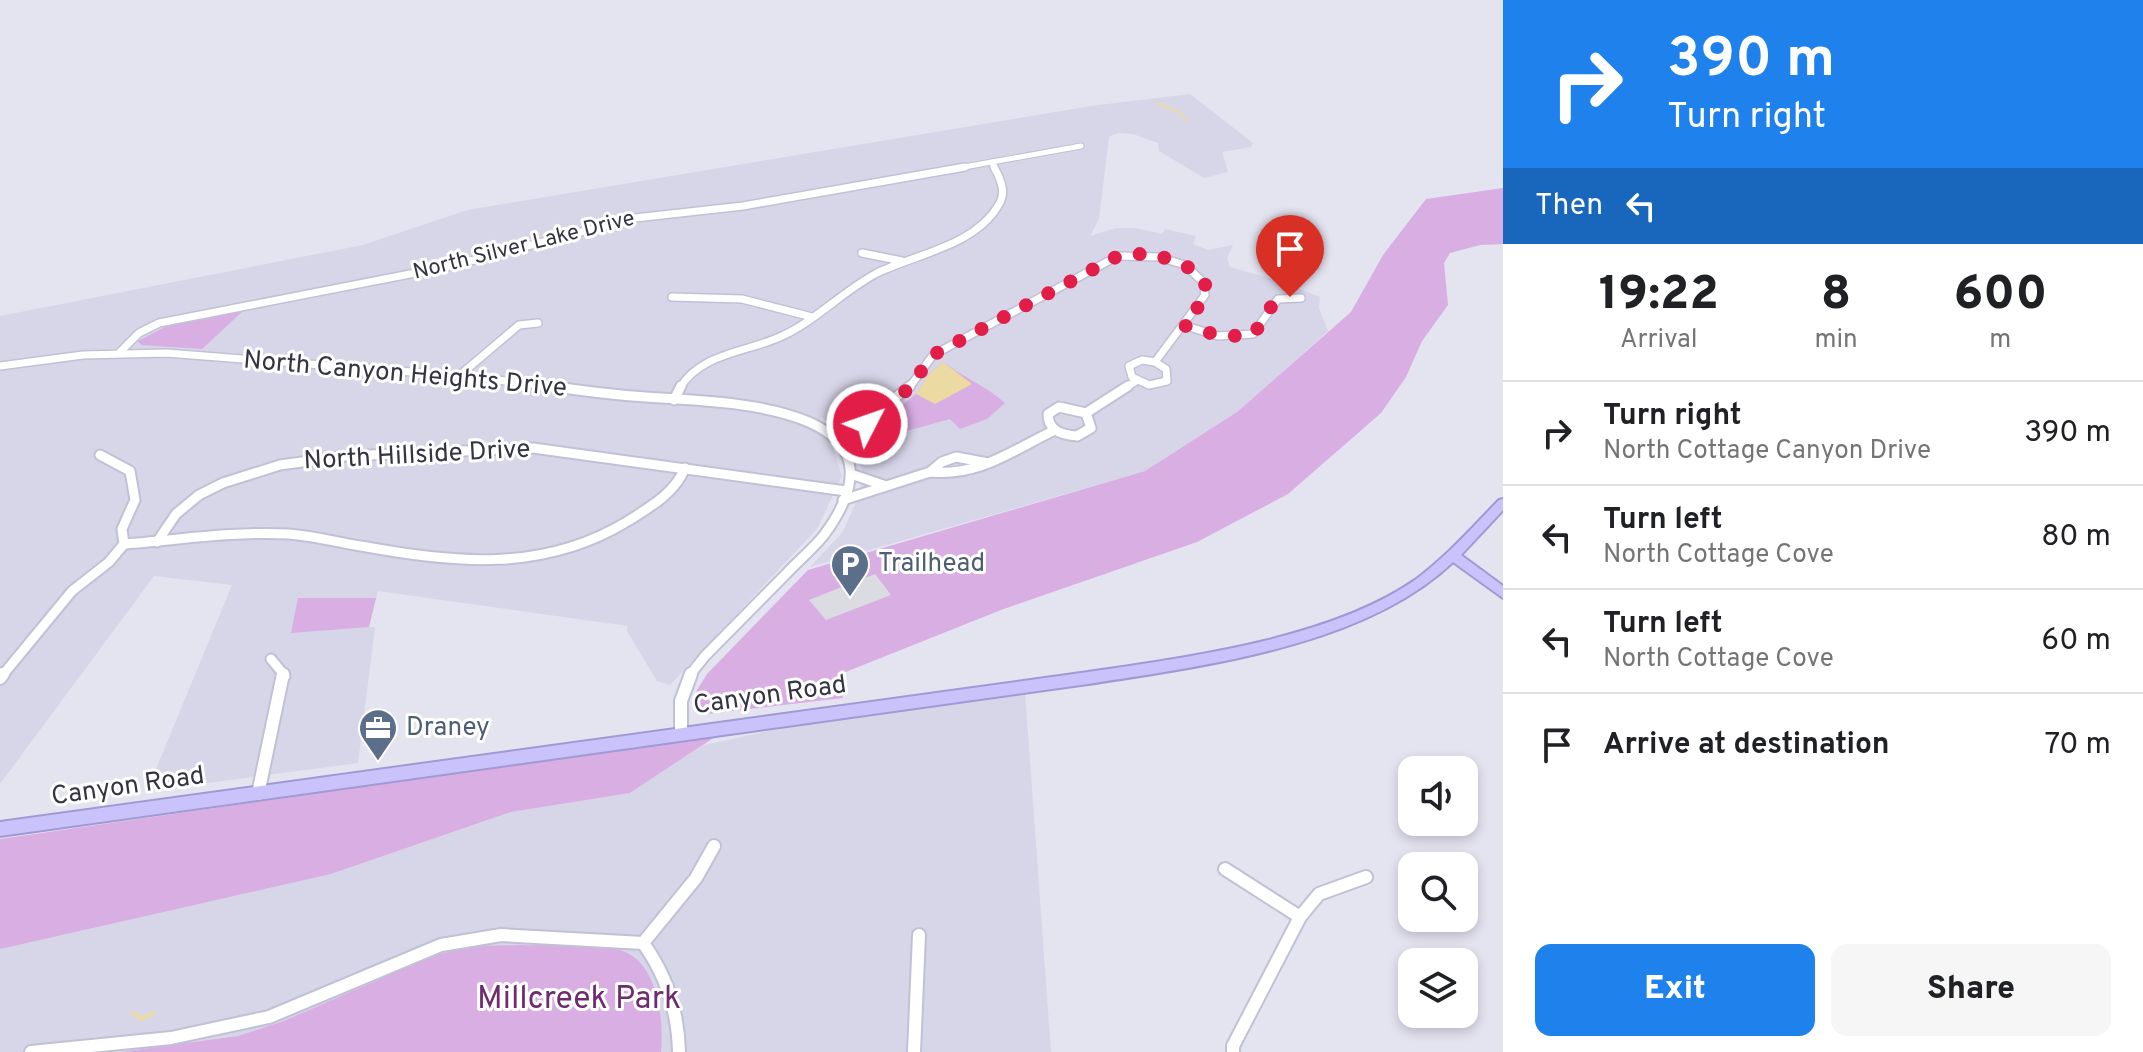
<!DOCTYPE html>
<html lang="en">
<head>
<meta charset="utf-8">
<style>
	body { margin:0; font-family:Overpass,sans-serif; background:#f6f6f6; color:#202124; height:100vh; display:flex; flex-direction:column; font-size:30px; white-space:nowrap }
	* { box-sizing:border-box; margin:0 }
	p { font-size:26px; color:#757577 }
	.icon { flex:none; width:44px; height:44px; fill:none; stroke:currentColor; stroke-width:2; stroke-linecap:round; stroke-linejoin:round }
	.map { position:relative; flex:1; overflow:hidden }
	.side { display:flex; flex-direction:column; background:#fff; width:640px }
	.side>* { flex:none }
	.hud { background:#1e81ec; color:#fff; overflow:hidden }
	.fabs { position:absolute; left:1398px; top:756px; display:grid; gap:16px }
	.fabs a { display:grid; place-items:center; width:80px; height:80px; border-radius:16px; background:#fff; box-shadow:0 4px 12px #0003; font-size:40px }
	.pin { position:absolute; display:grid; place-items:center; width:68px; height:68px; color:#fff; margin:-82px -34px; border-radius:50% 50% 50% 0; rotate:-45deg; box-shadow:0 0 8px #0007 }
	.pin .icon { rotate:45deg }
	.me { position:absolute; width:88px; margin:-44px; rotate:49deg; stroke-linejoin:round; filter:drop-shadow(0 0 6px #0008) }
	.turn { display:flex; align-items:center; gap:28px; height:168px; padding:0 32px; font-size:36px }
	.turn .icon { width:104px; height:104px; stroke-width:2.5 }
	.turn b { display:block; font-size:56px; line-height:68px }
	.then { display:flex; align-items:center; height:76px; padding:0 32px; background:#0003; gap:16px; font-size:30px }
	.eta { display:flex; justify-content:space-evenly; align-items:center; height:136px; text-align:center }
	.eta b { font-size:48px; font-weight:800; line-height:56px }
	.cta { display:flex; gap:16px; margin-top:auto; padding:16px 32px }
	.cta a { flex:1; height:92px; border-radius:16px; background:#1e81ec; color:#fff; font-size:32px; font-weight:800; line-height:92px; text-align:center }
	.cta a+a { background:#f6f6f6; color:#202124 }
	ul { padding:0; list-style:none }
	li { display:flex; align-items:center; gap:24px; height:104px; padding:0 32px; border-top:2px solid #e0e0e0 }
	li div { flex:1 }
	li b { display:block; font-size:30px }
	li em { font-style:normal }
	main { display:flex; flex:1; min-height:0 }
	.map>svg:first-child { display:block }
</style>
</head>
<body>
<main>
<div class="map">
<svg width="1503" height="1052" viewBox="0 0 1503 1052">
	<rect width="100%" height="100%" fill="#e4e3f0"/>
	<g fill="#d7d5e8">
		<polygon points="1190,94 1253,143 1251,147 1222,152 1228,172 1204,178 1159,151 1158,143 1133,134 1118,133 1109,137 1099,219 1090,236 1116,228 1135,228 1162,234 1165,229 1196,236 1193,244 1208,250 1233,245 1227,258 1230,267 1272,279 1266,266 1272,257 1289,263 1287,269 1297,288 1320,297 1319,308 1328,331 1237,412 1145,471 810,567 842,533 859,496 863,471 853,444 822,417 813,429 832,445 842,476 817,529 670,685 657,681 627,631 628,626 378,591 369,627 375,627 358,763 147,791 232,585 154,576 0,784 0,316 363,245 467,210 1091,106"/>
		<polygon points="1025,692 1051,1052 0,1052 0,948 331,874 511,812 630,793 704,745 815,721"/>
	</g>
	<g fill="#d9aee3">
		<polygon points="1503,188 1503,244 1480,245 1450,253 1444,263 1448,305 1422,341 1406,377 1381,413 1288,494 1197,542 1001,610 838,675 843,698 707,714 693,704 697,690 707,674 808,570 1145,471 1237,412 1351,312 1383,255 1426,199"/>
		<polygon points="243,311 202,349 141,345 138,341 165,327"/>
		<path d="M943 362C963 377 986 386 1005 403L987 419 960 429 950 419 896 434 863 449 856 448 858 441 916 394 929 374Z"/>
		<polygon points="298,598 376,598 369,627 291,633"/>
		<polygon points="718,735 630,793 511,812 331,874 0,949 0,839"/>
		<path d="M521 945C549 946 593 942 620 950 658 961 664 1019 661 1052H121L238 1036 284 1021 433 956 471 946Z"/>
	</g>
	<polygon fill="#dbdce1" points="875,574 891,595 826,620 809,600"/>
	<polygon fill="#ebdba2" points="943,362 972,384 935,404 916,394 929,374"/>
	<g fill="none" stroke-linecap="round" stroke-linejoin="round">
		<g stroke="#ebdba2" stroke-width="2">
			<polyline points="1157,103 1177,111 1187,121"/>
			<polyline points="536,233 540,234 538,237"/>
		</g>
		<polyline stroke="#ebdba2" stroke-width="4" points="133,1013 142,1019 153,1013"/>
		<g stroke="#c1c1d6" stroke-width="7">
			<g id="street-far3">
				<polyline points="992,162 995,169"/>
				<polyline points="953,169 1081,146"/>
			</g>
		</g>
		<g stroke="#c1c1d6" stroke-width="10">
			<g id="street-far2">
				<polyline points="862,253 902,261"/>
				<polyline points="672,297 742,299 812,317"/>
				<polyline points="1183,325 1218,336 1253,334 1278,299 1301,298"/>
				<polyline points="120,352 139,333 159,323 451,266 635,218 743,206 965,167"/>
				<polygon points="1142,360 1155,362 1166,369 1167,381 1149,385 1132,377 1129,366"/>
				<polyline points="0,366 83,355 166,353 463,376 564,388"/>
				<polyline points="460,375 519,325 538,323"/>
				<path d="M680 388C699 355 743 352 775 339 813 324 841 292 877 273 916 254 974 246 998 206 1007 193 1001 180 994 167"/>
				<polyline points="909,388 933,355 1118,256 1158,257 1185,265 1203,282 1205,295 1155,362"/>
				<polyline points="1125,388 1136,381"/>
			</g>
		</g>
		<g stroke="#c1c1d6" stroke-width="13">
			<g id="street-far1">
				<path d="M550 386C582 391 614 395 646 397 724 402 921 404 824 535 813 549 798 561 786 574 759 601 732 629 705 656L689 676"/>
				<polyline points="674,400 681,386"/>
				<path d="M1059 407 1086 413 1091 428 1077 436C1062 435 1048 431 1048 414Z"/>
				<polyline points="1086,413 1128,386"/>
				<polyline points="839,442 910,386"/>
				<polyline points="100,455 130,471 135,500 122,529 124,544"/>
				<path d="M930 472C979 477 1013 450 1055 430"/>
				<polyline points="851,474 886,486"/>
				<polyline points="843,500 930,472 942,462 956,457 988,463"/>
				<polyline points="157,542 176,514 199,495 223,483 280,465 345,456 533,448 846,491"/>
				<path d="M124 544C178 540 234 531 289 534 313 536 337 542 361 546 455 563 543 573 628 521 650 507 675 493 685 468"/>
				<polyline points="271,659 285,676"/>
				<polyline points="2,676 72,591 109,562 124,544"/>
			</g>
		</g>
		<g stroke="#c1c1d6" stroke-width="16">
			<g id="street">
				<polyline points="0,678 3,674"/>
				<polyline points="681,733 681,701 691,674"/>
				<polyline points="258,794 283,674"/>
				<polyline points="1225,869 1300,917"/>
				<polyline points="643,943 696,878 714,846"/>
				<path d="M643 943C667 976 678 1011 679 1052"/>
				<polyline points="31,1052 171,1038 269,1017 441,945 501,935 643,943"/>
				<polyline points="914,1052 919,935"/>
				<polyline points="1233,1052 1233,1046 1300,917 1319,894 1366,877"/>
			</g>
		</g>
		<g stroke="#a09ad4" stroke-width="4">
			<path id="secondary" d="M1503 499V510L1461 555 1503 586V598L1453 562C1365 646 1204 666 1088 684L0 836V822L1088 672C1189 657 1330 639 1415 580 1446 557 1472 528 1499 500Z"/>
		</g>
		<use href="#street-far3" stroke="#fff" stroke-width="5"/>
		<use href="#street-far2" stroke="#fff" stroke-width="7"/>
		<use href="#street-far1" stroke="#fff" stroke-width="9"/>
		<use href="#street" stroke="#fff" stroke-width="12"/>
		<use href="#secondary" fill="#cac3fb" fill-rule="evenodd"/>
	</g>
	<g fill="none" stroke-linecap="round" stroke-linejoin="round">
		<path stroke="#e11d48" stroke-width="14" stroke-dasharray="0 25.2" d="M867 424 909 388 933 355 1118 256C1126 256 1135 254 1143 254 1160 254 1213 270 1205 294 1202 305 1190 316 1183 325 1207 333 1227 339 1253 334 1267 319 1267 300 1290 297"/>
	</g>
	<defs>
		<g id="parking-pin" transform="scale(2)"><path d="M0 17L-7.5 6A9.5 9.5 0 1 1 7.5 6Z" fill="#5c6f8a" stroke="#fff"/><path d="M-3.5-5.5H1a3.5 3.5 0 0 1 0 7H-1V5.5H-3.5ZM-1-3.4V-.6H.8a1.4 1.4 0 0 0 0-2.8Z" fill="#fff"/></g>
		<g id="office-pin" transform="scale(2)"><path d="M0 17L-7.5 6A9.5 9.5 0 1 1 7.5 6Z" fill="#5c6f8a" stroke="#fff"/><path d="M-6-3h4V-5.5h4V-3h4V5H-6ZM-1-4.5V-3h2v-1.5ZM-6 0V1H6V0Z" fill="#fff"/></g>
	</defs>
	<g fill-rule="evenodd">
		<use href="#parking-pin" x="850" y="564"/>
		<use href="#office-pin" x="378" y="728"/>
	</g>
	<g text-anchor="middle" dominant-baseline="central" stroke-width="6" stroke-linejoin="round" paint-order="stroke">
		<g font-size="22" fill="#343442" stroke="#fff">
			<text transform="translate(524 246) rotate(-14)">North Silver Lake Drive</text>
		</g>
		<g font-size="26" fill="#343442" stroke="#fff">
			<text transform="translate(405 375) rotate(5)">North Canyon Heights Drive</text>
			<text transform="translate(417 456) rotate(-3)">North Hillside Drive</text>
			<text transform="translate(770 696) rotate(-8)">Canyon Road</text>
			<text transform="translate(128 787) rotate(-8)">Canyon Road</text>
		</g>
		<g font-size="26" fill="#4e5e75" stroke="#fff" text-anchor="start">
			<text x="878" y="564">Trailhead</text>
			<text x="406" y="728">Draney</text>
		</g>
		<g font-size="32" fill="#6e2b6f" stroke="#fff">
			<text x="579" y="1000">Millcreek Park</text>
		</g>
	</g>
</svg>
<div class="fabs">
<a><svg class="icon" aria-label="sound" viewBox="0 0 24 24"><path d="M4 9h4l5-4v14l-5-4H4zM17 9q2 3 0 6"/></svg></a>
<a><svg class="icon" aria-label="search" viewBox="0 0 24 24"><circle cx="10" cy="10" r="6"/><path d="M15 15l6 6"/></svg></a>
<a><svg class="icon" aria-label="layers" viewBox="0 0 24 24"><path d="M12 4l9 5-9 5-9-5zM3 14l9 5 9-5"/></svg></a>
</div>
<div class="pin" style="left:1290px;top:297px;background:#d93025"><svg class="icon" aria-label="arrive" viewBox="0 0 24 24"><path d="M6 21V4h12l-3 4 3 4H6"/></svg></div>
<svg class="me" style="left:867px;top:424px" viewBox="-20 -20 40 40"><circle r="17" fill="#e11d48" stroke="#fff" stroke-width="3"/><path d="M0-11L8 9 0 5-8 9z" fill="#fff"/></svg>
</div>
<section class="side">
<div class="hud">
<div class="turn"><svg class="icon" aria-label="right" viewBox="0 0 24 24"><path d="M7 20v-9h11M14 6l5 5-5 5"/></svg><div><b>390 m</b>Turn right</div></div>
<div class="then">Then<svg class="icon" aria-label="left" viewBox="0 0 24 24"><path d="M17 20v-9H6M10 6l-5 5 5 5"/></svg></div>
</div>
<div class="eta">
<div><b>19:22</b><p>Arrival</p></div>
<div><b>8</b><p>min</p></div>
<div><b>600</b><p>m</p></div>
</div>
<ul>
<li><svg class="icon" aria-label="right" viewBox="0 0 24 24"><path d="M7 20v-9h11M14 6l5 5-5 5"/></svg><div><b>Turn right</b><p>North Cottage Canyon Drive</p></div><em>390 m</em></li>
<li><svg class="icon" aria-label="left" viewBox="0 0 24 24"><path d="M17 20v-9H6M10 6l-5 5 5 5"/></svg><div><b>Turn left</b><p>North Cottage Cove</p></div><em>80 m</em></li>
<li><svg class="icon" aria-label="left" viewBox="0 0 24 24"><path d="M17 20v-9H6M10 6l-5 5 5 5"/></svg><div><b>Turn left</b><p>North Cottage Cove</p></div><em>60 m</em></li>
<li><svg class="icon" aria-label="arrive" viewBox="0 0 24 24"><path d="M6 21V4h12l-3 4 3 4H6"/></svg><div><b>Arrive at destination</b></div><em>70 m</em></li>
</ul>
<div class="cta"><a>Exit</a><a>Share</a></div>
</section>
</main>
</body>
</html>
